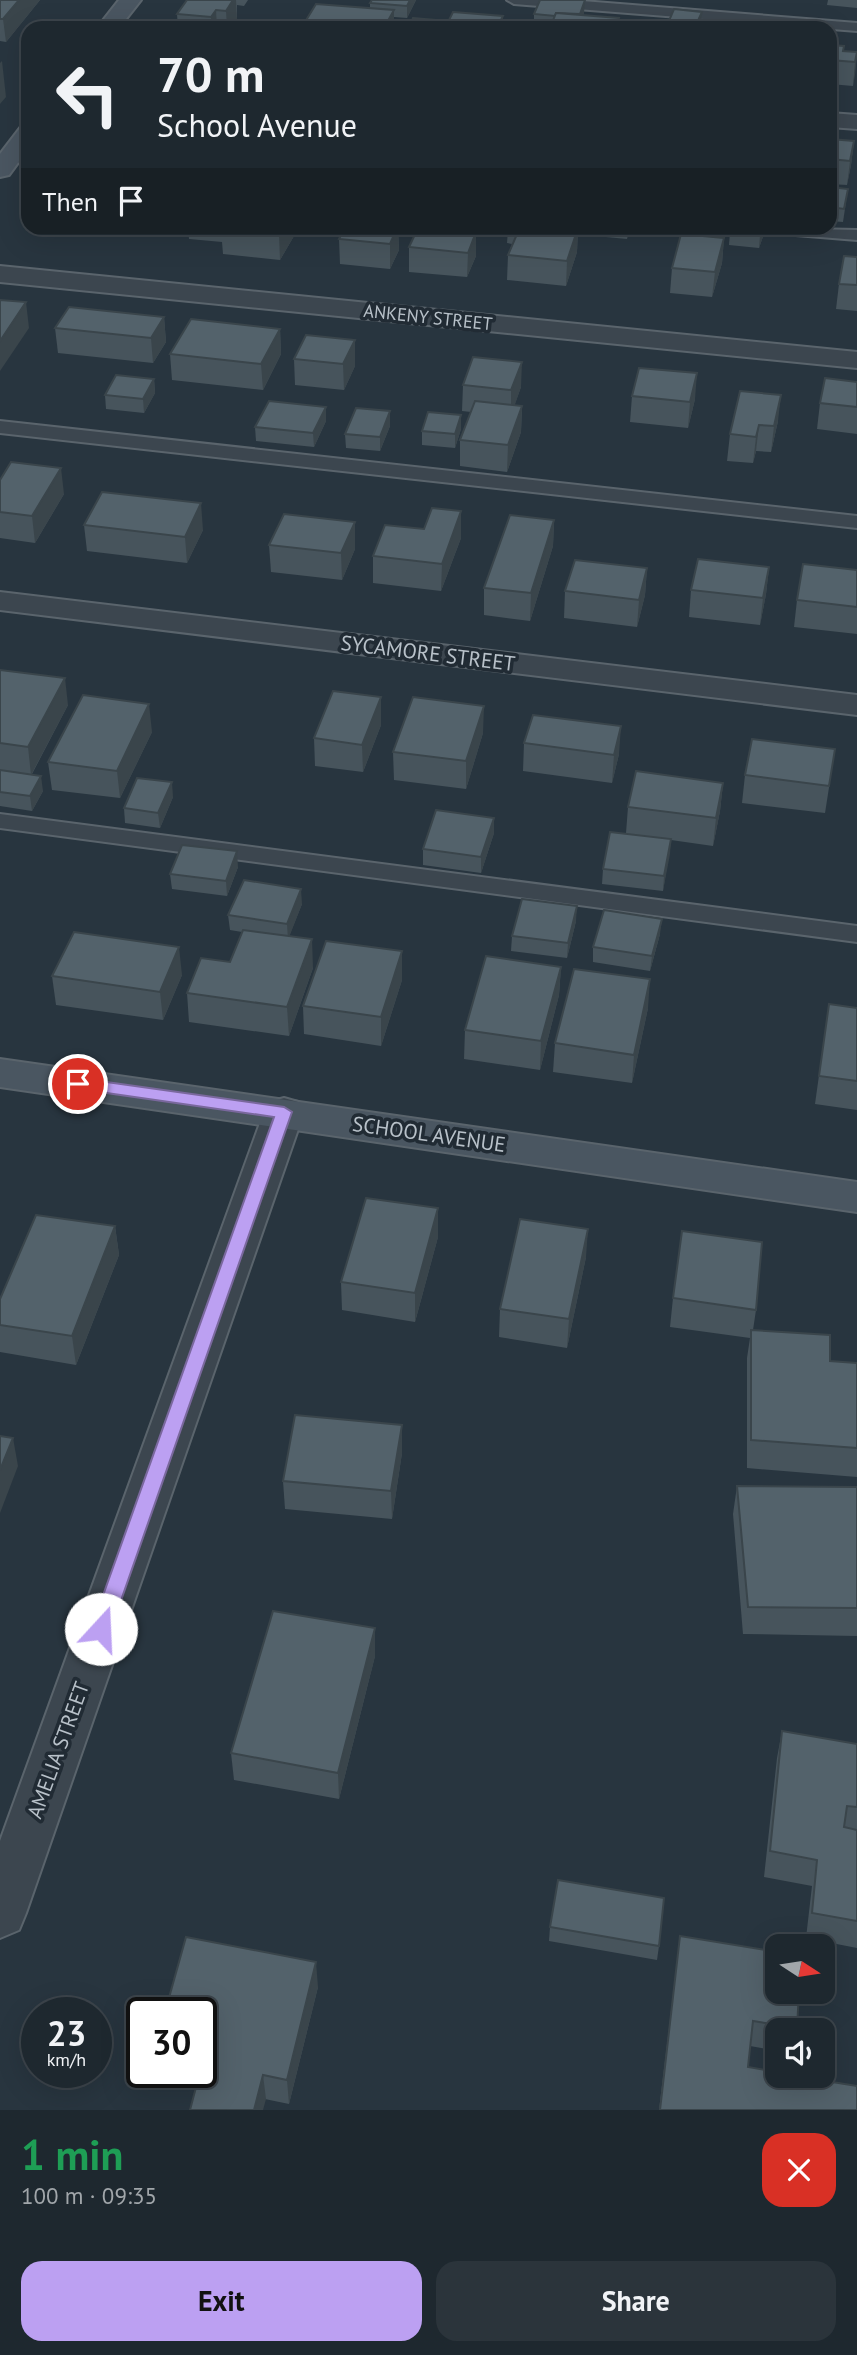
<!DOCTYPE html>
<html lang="en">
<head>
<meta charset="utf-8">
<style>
	body { margin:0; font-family:"PT Sans",sans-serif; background:#2b343b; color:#f1f3f6; height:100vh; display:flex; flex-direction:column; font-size:26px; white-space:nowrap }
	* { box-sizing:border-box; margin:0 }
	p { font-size:23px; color:#a1a6aa }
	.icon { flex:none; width:38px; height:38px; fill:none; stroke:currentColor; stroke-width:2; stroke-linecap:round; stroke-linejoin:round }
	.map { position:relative; height:2110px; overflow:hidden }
	.panel { display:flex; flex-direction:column; background:#1e282f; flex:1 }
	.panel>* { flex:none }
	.hud { position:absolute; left:21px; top:21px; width:816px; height:214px; border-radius:21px; box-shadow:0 7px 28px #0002,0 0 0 2px #3c444b; background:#1e282f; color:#f1f3f6; overflow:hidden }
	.needle { width:46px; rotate:102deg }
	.buttons { position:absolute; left:765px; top:1934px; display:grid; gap:14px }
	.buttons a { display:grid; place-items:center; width:70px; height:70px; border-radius:14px; background:#1e282f; box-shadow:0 7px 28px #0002,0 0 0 2px #3c444b; font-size:35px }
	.speed { position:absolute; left:21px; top:1997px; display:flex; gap:14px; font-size:35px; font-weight:700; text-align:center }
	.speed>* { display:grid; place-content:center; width:91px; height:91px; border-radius:50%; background:#1e282f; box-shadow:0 7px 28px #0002,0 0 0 2px #3c444b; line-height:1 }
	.speed small { font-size:18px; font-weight:400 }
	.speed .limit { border:4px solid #111; border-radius:10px; background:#fff; color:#111 }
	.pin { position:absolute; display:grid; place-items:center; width:60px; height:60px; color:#fff; margin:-30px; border:4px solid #fff; border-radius:50%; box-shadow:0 2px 7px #0007 }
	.me { position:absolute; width:77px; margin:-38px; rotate:20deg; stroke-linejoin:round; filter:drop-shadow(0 0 5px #0008) }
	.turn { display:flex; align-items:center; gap:24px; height:147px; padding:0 21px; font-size:32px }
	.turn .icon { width:91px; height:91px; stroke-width:2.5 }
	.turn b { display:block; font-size:49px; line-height:60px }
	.then { display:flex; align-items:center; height:66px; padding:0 21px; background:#0003; gap:14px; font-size:26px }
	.round { display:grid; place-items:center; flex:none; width:74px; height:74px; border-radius:21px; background:#2b343b }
	.summary { display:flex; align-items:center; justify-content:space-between; height:119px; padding:0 21px }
	h1 { font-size:42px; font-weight:700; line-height:52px; color:#1e9e55 }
	.button { display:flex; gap:14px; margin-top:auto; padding:14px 21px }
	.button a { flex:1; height:80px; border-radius:21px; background:#bca0f2; color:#111; font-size:28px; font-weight:700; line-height:80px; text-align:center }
	.button a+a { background:#2b343b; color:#f1f3f6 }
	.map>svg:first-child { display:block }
</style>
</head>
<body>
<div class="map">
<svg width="857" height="2110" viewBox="0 0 857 2110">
	<rect width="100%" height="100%" fill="#28353f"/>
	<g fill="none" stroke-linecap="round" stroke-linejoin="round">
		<g stroke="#5a646c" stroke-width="4">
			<g id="lane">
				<polygon points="507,0 570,0 857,23 857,31 514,4"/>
				<polygon points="10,152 28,154 28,164 4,160 2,157"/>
				<polygon points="763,228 857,230 857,240 771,233 765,232"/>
				<polygon points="0,421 857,516 857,528 0,433"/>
				<polygon points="0,814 857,926 857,942 0,828"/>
			</g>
		</g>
		<g stroke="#5a646c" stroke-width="4">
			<g id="street">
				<polygon points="830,113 857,115 857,129 830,127"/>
				<polygon points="0,266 857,352 857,368 0,282"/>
				<polygon points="0,592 857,695 857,715 0,610"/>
				<polygon points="284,1098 298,1102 304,1112 26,1913 19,1930 0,1938 0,1841 264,1112 270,1102"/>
			</g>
		</g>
		<g stroke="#5a646c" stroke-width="4">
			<g id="secondary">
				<polygon points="119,0 141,0 119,28 97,28"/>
				<polygon points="28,126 28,149 9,175 0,177 0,154 20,128"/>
				<polygon points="0,1059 857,1182 857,1212 0,1087"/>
			</g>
		</g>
		<use href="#lane" fill="#3c464f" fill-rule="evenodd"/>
		<use href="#street" fill="#3c464f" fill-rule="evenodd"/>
		<use href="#secondary" fill="#4a5661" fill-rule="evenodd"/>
	</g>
	<g fill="#47545c">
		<polygon points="0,0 40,0 6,42 0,41"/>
		<polygon points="187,0 248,0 244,6 237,5 237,19 231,28 178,28 177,14"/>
		<polygon points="372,0 416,0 407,18 394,17 394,28 305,28 305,22 370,9 370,3"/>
		<polygon points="828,0 857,0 857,8 827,5"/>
		<polygon points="584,13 583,15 550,27 534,26 534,14"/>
		<polygon points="668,23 701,24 699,28 668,28"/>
		<polygon points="830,45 843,51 857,52 853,86 830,84"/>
		<polygon points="830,139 854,141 851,165 847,185 830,184"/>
		<polygon points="830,187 846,202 843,222 830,221"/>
		<polygon points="188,228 294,228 294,236 280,260 223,254 222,242 189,239"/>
		<polygon points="330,228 398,228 399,250 390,269 340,264 339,239 341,235 330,233"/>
		<polygon points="471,228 471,231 474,231 474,228 504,228 501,236 476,234 476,256 467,277 409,272 409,247"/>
		<polygon points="578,228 577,252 566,286 507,280 508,255 512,244 507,243 508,230"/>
		<polygon points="585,228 630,228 627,239 585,235"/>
		<polygon points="730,231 765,231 759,248 729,245"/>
		<polygon points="724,238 722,263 712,297 670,293 672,268"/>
		<polygon points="857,257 857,311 836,309 839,284"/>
		<polygon points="164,317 166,342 153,363 58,353 55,328"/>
		<polygon points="280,329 281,354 263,390 172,380 170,354"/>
		<polygon points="355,340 355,366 344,390 295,385 294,359"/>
		<polygon points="154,379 155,393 144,413 106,409 105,395"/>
		<polygon points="857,382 857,434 817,429 820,403"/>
		<polygon points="463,385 521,387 514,406 522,406 521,432 507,472 460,466 460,440 471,412 462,411"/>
		<polygon points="740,391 778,421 771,452 756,451 753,463 727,461 730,434"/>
		<polygon points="632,396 695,399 688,428 630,422"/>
		<polygon points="326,407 326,421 314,447 256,441 255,427"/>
		<polygon points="390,411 390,426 380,451 346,448 345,434"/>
		<polygon points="461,429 455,448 422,445 422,431"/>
		<polygon points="0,480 64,494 35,543 0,538"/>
		<polygon points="554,520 553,546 530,621 484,615 484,588"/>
		<polygon points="84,525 203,530 187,563 87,551"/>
		<polygon points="461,538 441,591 373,583 373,556"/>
		<polygon points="269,545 355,549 342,580 271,572"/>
		<polygon points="769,567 766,594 760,625 689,617 691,590"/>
		<polygon points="647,568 645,595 637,627 564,618 565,591"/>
		<polygon points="857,570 857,634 794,627 797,600"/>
		<polygon points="0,670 68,705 32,774 43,791 32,811 0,806"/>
		<polygon points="381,725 363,772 315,766 314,738"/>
		<polygon points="152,732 120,798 52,790 48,762"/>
		<polygon points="483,733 466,789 394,780 393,752"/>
		<polygon points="524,743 619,754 612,783 523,771"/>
		<polygon points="835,749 825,813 742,803 745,775"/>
		<polygon points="723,783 720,811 713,846 671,840 663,891 602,884 603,869 626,833 628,807"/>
		<polygon points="173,797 160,828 125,823 124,808"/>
		<polygon points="494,833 481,873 423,865 423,849"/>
		<polygon points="238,867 227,896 172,889 170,874"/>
		<polygon points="302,904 289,936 313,968 289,1036 189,1022 187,993 230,962 242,932 230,930 228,915"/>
		<polygon points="576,921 567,958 511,951 512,936"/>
		<polygon points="660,934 650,971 593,962 593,947"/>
		<polygon points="402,951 402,980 381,1046 304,1034 303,1006"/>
		<polygon points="561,967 559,995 540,1070 464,1059 465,1030"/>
		<polygon points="182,975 163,1020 56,1005 52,976"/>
		<polygon points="829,1004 857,1008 857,1110 815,1104"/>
		<polygon points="648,1008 632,1083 553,1072 555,1043"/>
		<polygon points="115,1226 119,1255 76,1365 0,1352 0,1299"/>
		<polygon points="438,1237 415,1322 342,1310 341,1282"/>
		<polygon points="586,1257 567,1348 499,1337 500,1309"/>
		<polygon points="673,1298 756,1310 753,1330 830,1361 857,1363 857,1477 747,1468 747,1358 750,1338 670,1327"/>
		<polygon points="402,1453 392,1519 285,1509 283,1481"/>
		<polygon points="737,1486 857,1487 857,1636 743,1634 733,1514"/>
		<polygon points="375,1628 375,1656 339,1799 234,1780 231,1753"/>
		<polygon points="782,1731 857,1744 857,1948 806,1938 812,1886 764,1877 777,1758"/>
		<polygon points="550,1927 659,1946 657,1960 549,1941"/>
		<polygon points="680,1936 799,1992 796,2030 777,2030 777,2051 750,2046 748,2067 857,2110 659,2110"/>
		<polygon points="318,1987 289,2104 158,2077 157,2072 201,2072 201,2012"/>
	</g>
	<g fill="#3a454b">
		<polygon points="19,0 40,0 6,42 3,19"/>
		<polygon points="233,0 236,0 237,19 231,28 227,28 226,11"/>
		<polygon points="410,0 416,0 407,18 407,6"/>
		<polygon points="585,0 584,13 579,28 579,17"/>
		<polygon points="216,10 217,28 212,28 211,17"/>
		<polygon points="394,10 394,28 384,28"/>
		<polygon points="702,12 701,24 699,28 696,28"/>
		<polygon points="503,16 503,28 497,28"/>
		<polygon points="857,55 855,75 853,86 855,62"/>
		<polygon points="2,61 6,97 0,104 0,63"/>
		<polygon points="854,141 851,165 847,185 850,161"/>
		<polygon points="284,228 294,228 294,236 280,260 279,235"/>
		<polygon points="397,228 398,228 399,250 390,269 390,244"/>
		<polygon points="501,228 504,228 501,236"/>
		<polygon points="578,228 577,252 566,286 567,261"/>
		<polygon points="763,228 765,228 765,231 759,248 760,235"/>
		<polygon points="476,232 476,256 467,277 468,253"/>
		<polygon points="724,238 722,263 712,297 715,272"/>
		<polygon points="26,302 29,328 0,371 0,341"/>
		<polygon points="164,317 166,342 153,363 151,338"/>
		<polygon points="280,329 281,354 263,390 261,364"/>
		<polygon points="355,340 355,366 344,390 343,364"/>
		<polygon points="522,362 521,387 511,416 511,390"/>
		<polygon points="697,373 695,399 688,428 690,402"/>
		<polygon points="154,379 155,393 144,413 143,399"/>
		<polygon points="781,395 778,421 771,452 774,426"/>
		<polygon points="522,406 521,432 507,472 508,445"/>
		<polygon points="326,407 326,421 314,447 313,433"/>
		<polygon points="390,411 390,426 380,451 380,437"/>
		<polygon points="461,415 461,429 455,448 455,434"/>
		<polygon points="759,425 756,451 753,463 756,437"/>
		<polygon points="61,468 64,494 35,543 32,516"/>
		<polygon points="201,503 203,530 187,563 185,537"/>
		<polygon points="461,511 461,538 441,591 442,564"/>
		<polygon points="554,520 553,546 530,621 531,593"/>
		<polygon points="355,522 355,549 342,580 341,553"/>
		<polygon points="769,567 766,594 760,625 763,598"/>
		<polygon points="647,568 645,595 637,627 639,600"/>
		<polygon points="65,678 68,705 31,775 28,747"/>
		<polygon points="381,697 381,725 363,772 362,745"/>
		<polygon points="149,704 152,732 120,798 117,771"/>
		<polygon points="484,706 483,733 466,789 466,761"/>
		<polygon points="621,726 619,754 612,783 614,755"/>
		<polygon points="41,776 43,791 32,811 30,796"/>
		<polygon points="172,782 173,797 160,828 158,813"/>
		<polygon points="723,783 720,811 713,846 716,818"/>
		<polygon points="494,818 494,833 481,873 481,857"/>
		<polygon points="671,839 670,854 663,891 664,876"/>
		<polygon points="237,851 238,867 227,896 226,881"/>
		<polygon points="301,889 302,904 288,940 287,924"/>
		<polygon points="577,906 576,921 567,958 568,943"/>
		<polygon points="662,919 660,934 650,971 652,956"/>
		<polygon points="312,939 313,968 289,1036 287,1007"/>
		<polygon points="179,947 182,975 163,1020 160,992"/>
		<polygon points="402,951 402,980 381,1046 381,1017"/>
		<polygon points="561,967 559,995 540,1070 541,1041"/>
		<polygon points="650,979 648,1008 632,1083 634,1055"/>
		<polygon points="438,1208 438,1237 415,1322 415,1293"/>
		<polygon points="115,1226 119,1255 76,1365 72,1336"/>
		<polygon points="588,1229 586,1257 567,1348 569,1319"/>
		<polygon points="402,1425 402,1453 392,1519 391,1491"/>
		<polygon points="13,1438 18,1466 0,1513 0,1470"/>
		<polygon points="375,1628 375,1656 339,1799 338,1773"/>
		<polygon points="316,1962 318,1987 289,2104 287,2080"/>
		<polygon points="263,2075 266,2099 263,2110 254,2110"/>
	</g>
	<g fill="#53626b" stroke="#3a454b" stroke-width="2">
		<polygon points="0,0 19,0 3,19 0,19"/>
		<polygon points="187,0 233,0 226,11 216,10 211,17 177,14"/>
		<polygon points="372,0 410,0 407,6 370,3"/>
		<polygon points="540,0 585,0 580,14 556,13 555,16 534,14"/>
		<polygon points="316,4 394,10 384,28 305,22"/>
		<polygon points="674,9 702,12 696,25 668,23"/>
		<polygon points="453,12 503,16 497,28 445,28"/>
		<polygon points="556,13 619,18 615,28 550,28"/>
		<polygon points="413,18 449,21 445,28 409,28"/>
		<polygon points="830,45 844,46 843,51 857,52 855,62 830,60"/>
		<polygon points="830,139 854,141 850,161 830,159"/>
		<polygon points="830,187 848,189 844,209 830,207"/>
		<polygon points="222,228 284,228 279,235 221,230"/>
		<polygon points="345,228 397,228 390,244 339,239"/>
		<polygon points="418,228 466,228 465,231 476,232 468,253 409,247"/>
		<polygon points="509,228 533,228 531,232 508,230"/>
		<polygon points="533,228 578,228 567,261 508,255 517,234 530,235"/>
		<polygon points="732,228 763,228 760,235 730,231"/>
		<polygon points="681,234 724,238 715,272 672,268"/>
		<polygon points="844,256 857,257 857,285 839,284"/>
		<polygon points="0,300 26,302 0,341"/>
		<polygon points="69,307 164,317 151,338 55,328"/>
		<polygon points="191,319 280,329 261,364 170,354"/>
		<polygon points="306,335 355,340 343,364 294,359"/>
		<polygon points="473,357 522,362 511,390 463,385"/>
		<polygon points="639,368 697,373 690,402 632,396"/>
		<polygon points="116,375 154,379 143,399 105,395"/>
		<polygon points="825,378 857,382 857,407 820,403"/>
		<polygon points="740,391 781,395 774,426 759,425 756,437 730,434"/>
		<polygon points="269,401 326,407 313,433 255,427"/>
		<polygon points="475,401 522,406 508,445 460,440"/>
		<polygon points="356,408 390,411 380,437 345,434"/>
		<polygon points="428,412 461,415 455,434 422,431"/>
		<polygon points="11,462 61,468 32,516 0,512 0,480"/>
		<polygon points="102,492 201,503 185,537 84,525"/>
		<polygon points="432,508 461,511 442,564 373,556 385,525 424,529"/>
		<polygon points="284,514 355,522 341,553 269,545"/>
		<polygon points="510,515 554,520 531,593 484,588"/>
		<polygon points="698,559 769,567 763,598 691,590"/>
		<polygon points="575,560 647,568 639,600 565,591"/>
		<polygon points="803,564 857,570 857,607 797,600"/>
		<polygon points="0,670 65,678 28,747 0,743"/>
		<polygon points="333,691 381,697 362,745 314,738"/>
		<polygon points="83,695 149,704 117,771 48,762"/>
		<polygon points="413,697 484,706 466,761 393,752"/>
		<polygon points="533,715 621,726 614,755 524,743"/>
		<polygon points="752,739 835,749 829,786 745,775"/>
		<polygon points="0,770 41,776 30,796 0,792"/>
		<polygon points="636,771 723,783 716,818 628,807"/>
		<polygon points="137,778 172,782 158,813 124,808"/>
		<polygon points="436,810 494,818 481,857 423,849"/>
		<polygon points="610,832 671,839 664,876 603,869"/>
		<polygon points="182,845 237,851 226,881 170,874"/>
		<polygon points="244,880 301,889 287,924 228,915"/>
		<polygon points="522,899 577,906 568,943 512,936"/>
		<polygon points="604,910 662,919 652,956 593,947"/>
		<polygon points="243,930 312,939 287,1007 187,993 201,958 230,962"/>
		<polygon points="74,932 179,947 160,992 52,976"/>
		<polygon points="326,941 402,951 381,1017 303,1006"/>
		<polygon points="486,956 561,967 541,1041 465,1030"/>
		<polygon points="574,969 650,979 634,1055 555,1043"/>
		<polygon points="829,1004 857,1008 857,1081 819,1076"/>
		<polygon points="366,1198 438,1208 415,1293 341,1282"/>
		<polygon points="36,1215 115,1226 72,1336 0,1325 0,1299"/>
		<polygon points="520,1219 588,1229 569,1319 500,1309"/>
		<polygon points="682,1231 762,1242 756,1310 673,1298"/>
		<polygon points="751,1330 830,1335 830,1361 857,1363 857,1448 751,1440"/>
		<polygon points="295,1415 402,1425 391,1491 283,1481"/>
		<polygon points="0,1436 13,1438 0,1470"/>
		<polygon points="737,1486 857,1487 857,1608 748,1607"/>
		<polygon points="273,1611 375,1628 338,1773 231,1753"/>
		<polygon points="782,1731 857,1744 857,1807 847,1806 844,1827 857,1830 857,1921 812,1913 817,1860 770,1851"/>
		<polygon points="558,1880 664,1898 659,1946 550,1927"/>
		<polygon points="680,1936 777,1952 777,1992 799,1992 797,2028 753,2021 748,2067 777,2072 777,2076 795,2076 857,2086 857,2110 660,2110"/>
		<polygon points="186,1937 316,1962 287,2080 263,2075 254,2110 190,2110 200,2072 201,2072 202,2063 201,2063 201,2012 165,2012"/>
	</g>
	<polygon fill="#bca0f2" stroke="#7a689d" stroke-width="2" points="78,1078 284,1107 292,1112 111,1629 108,1635 101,1637 94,1635 91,1629 274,1117 72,1088 69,1084 72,1080"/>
	<g text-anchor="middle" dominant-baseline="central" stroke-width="7" stroke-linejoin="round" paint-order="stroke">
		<g font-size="18" fill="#b8c1c9" stroke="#212b34">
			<text transform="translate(428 317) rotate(6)">ANKENY STREET</text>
		</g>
		<g font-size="21" fill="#b8c1c9" stroke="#212b34">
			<text transform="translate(428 653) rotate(7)">SYCAMORE STREET</text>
			<text transform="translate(429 1134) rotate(8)">SCHOOL AVENUE</text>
			<text transform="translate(58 1750) rotate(-70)">AMELIA STREET</text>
		</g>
	</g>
</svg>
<div class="buttons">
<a><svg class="needle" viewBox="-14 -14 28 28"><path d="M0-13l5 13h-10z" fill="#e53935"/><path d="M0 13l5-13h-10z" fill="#a1a6aa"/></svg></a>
<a><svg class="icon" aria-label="sound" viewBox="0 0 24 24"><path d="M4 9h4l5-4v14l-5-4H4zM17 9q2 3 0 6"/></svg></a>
</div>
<div class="speed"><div>23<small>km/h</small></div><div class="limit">30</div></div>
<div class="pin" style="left:78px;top:1084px;background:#d93025"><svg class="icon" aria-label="arrive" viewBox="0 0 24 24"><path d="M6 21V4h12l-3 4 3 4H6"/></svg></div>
<svg class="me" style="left:101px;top:1629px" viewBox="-20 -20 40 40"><circle r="19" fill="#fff"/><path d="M0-13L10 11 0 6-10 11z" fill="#bca0f2"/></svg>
<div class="hud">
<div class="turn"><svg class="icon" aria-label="left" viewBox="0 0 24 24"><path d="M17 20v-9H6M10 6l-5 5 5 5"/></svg><div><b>70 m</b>School Avenue</div></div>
<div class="then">Then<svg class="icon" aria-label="arrive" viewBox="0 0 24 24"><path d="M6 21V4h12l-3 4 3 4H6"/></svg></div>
</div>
</div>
<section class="panel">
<div class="summary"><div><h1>1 min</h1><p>100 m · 09:35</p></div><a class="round" style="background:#d93025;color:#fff"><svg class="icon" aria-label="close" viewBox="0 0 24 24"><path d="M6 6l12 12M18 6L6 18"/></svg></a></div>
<div class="button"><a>Exit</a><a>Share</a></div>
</section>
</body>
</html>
